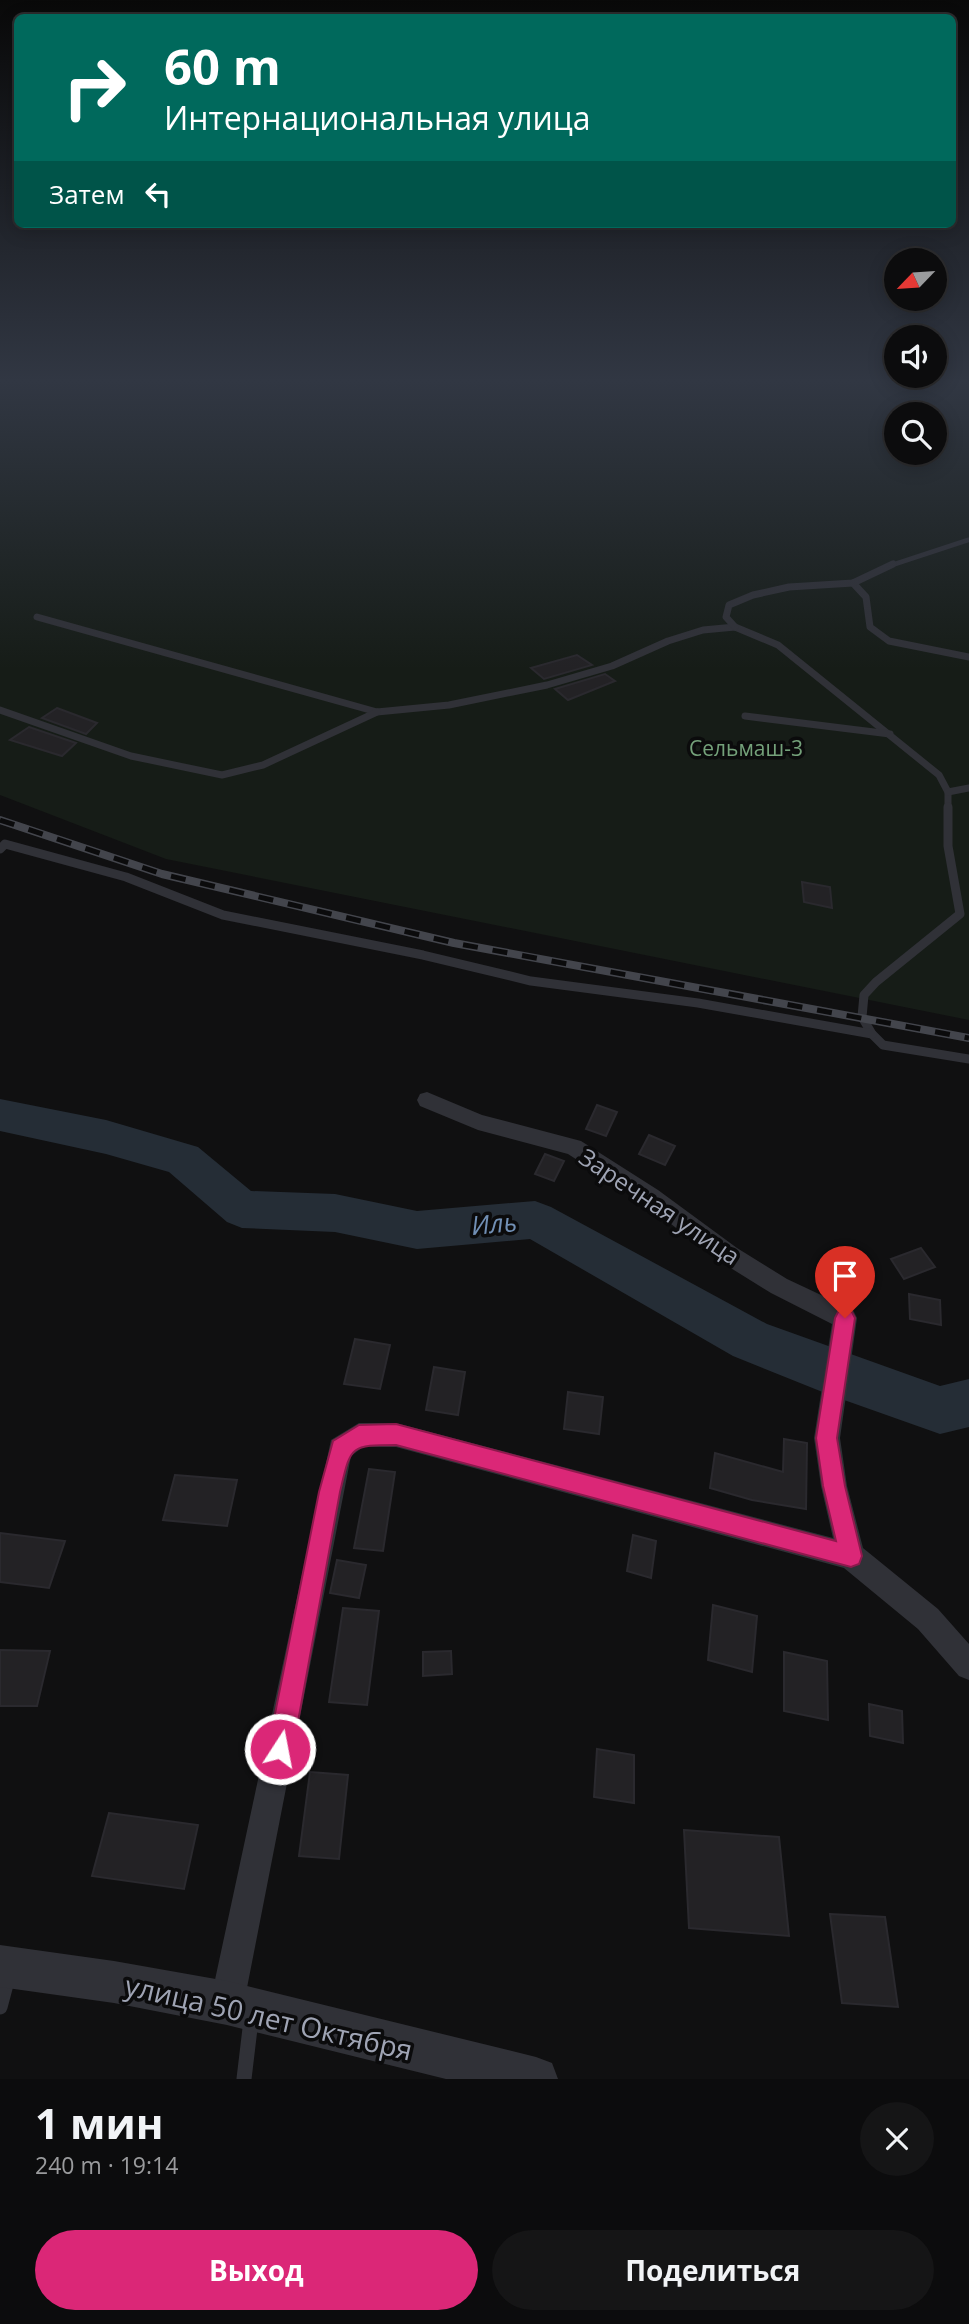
<!DOCTYPE html>
<html lang="ru">
<head>
<meta charset="utf-8">
<style>
	body { margin:0; font-family:"Open Sans",sans-serif; background:#151516; color:#f1f3f6; height:100vh; display:flex; flex-direction:column; font-size:26px; white-space:nowrap }
	* { box-sizing:border-box; margin:0 }
	p { font-size:23px; color:#9a9b9d }
	.icon { flex:none; width:38px; height:38px; fill:none; stroke:currentColor; stroke-width:2; stroke-linecap:round; stroke-linejoin:round }
	.map { position:relative; height:2079px; overflow:hidden }
	.sheet { display:flex; flex-direction:column; background:#0c0c0d; flex:1 }
	.sheet>* { flex:none }
	.banner { position:absolute; left:14px; top:14px; width:942px; height:214px; border-radius:10px; box-shadow:0 4px 18px #0003,0 0 0 2px #2c2c2e; background:#00695c; color:#fff; overflow:hidden }
	.needle { width:46px; rotate:245deg }
	.tools { position:absolute; left:884px; top:248px; display:grid; gap:14px }
	.tools a { display:grid; place-items:center; width:63px; height:63px; border-radius:50%; background:#0c0c0d; box-shadow:0 4px 18px #0003,0 0 0 2px #2c2c2e; font-size:35px }
	.pin { position:absolute; display:grid; place-items:center; width:60px; height:60px; color:#fff; margin:-72px -30px; border-radius:50% 50% 50% 0; rotate:-45deg; box-shadow:0 0 7px #0007 }
	.pin .icon { rotate:45deg }
	.me { position:absolute; width:77px; margin:-38px; rotate:11deg; stroke-linejoin:round; filter:drop-shadow(0 0 5px #0008) }
	.turn { display:flex; align-items:center; gap:24px; height:147px; padding:0 35px; font-size:32px }
	.turn .icon { width:91px; height:91px; stroke-width:2.5 }
	.turn b { display:block; font-size:49px; line-height:60px }
	.then { display:flex; align-items:center; height:66px; padding:0 35px; background:#0003; gap:14px; font-size:26px }
	.round { display:grid; place-items:center; flex:none; width:74px; height:74px; border-radius:37px; background:#151516 }
	.headline { display:flex; align-items:center; justify-content:space-between; height:119px; padding:0 35px }
	h1 { font-size:42px; font-weight:700; line-height:52px }
	.button { display:flex; gap:14px; margin-top:auto; padding:14px 35px }
	.button a { flex:1; height:80px; border-radius:42px; background:#db2777; color:#fff; font-size:28px; font-weight:700; line-height:80px; text-align:center }
	.button a+a { background:#151516; color:#f1f3f6 }
	.map>svg:first-child { display:block }
</style>
</head>
<body>
<div class="map">
<svg width="969" height="2079" viewBox="0 0 969 2079">
	<rect width="100%" height="100%" fill="#101011"/>
	<path fill="#161c17" fill-rule="evenodd" d="M0 378H969V1020L166 859 0 795ZM896 415H934V453H896Z"/>
	<g fill="none" stroke-linecap="round" stroke-linejoin="round">
		<polygon fill="#252d36" fill-rule="evenodd" points="0,1099 106,1120 198,1147 251,1191 335,1194 417,1211 535,1201 551,1207 767,1324 940,1386 969,1379 969,1427 940,1434 830,1395 733,1356 530,1239 417,1249 335,1232 242,1228 227,1222 169,1172 106,1154 0,1131"/>
	</g>
	<g fill="#232225" stroke="#2a292e" stroke-width="2">
		<polygon points="577,655 592,665 544,679 531,668"/>
		<polygon points="605,674 615,681 568,700 555,689"/>
		<polygon points="57,708 97,723 86,734 42,718"/>
		<polygon points="29,727 76,743 62,756 10,740"/>
		<polygon points="802,882 830,887 832,908 804,902"/>
		<polygon points="597,1105 617,1112 606,1136 586,1129"/>
		<polygon points="649,1135 675,1146 665,1165 639,1154"/>
		<polygon points="545,1154 564,1161 554,1181 535,1174"/>
		<polygon points="921,1248 935,1267 904,1279 891,1259"/>
		<polygon points="909,1294 940,1300 941,1325 910,1319"/>
		<polygon points="355,1339 390,1345 380,1389 344,1384"/>
		<polygon points="434,1367 465,1372 458,1415 426,1410"/>
		<polygon points="568,1392 603,1397 599,1434 564,1429"/>
		<polygon points="784,1439 807,1443 806,1509 752,1500 710,1488 715,1453 783,1472"/>
		<polygon points="369,1469 395,1472 383,1551 354,1548"/>
		<polygon points="175,1475 237,1480 227,1526 163,1520"/>
		<polygon points="0,1533 65,1541 49,1588 0,1582"/>
		<polygon points="633,1535 656,1541 651,1578 627,1571"/>
		<polygon points="337,1560 366,1565 359,1598 330,1593"/>
		<polygon points="713,1605 757,1616 752,1672 708,1660"/>
		<polygon points="343,1608 379,1611 367,1705 329,1702"/>
		<polygon points="0,1650 50,1651 37,1706 0,1706"/>
		<polygon points="451,1651 452,1674 423,1676 423,1652"/>
		<polygon points="784,1652 827,1661 828,1720 784,1711"/>
		<polygon points="869,1704 902,1711 903,1743 870,1736"/>
		<polygon points="597,1749 634,1755 634,1803 594,1797"/>
		<polygon points="310,1772 348,1775 339,1859 299,1856"/>
		<polygon points="109,1813 198,1825 184,1889 92,1876"/>
		<polygon points="684,1830 779,1837 789,1936 689,1928"/>
		<polygon points="830,1914 885,1917 898,2007 842,2003"/>
	</g>
	<g fill="none" stroke-linecap="round" stroke-linejoin="round">
		<polyline stroke="#303137" stroke-width="5" points="889,566 968,540"/>
		<g stroke="#303137" stroke-width="7">
			<polyline points="853,583 866,597 870,627 889,641 969,657"/>
			<polyline points="37,617 377,712 449,705 547,685 612,666 668,641 703,630 735,627 778,645 939,775 948,792 948,809"/>
			<polyline points="735,627 726,617 729,605 753,595 789,587 853,583 893,564"/>
			<polyline points="0,710 131,756 222,775 263,765 377,712"/>
			<polyline points="745,716 890,734"/>
			<polyline points="948,792 969,788"/>
		</g>
		<g stroke="#303137" stroke-width="9">
			<polyline points="948,807 948,846 960,914 876,982 864,995 862,1017 872,1034 883,1045 969,1059"/>
			<polyline points="0,849 5,844 126,877 223,915 423,955 531,981 698,1003 872,1034"/>
		</g>
		<g stroke="#303137" stroke-width="15">
			<polyline points="0,2007 8,1977"/>
			<polyline points="244,2079 251,2020"/>
		</g>
		<polygon fill="#303137" fill-rule="evenodd" points="427,1092 482,1115 581,1141 658,1190 737,1248 787,1279 853,1310 857,1318 840,1438 847,1486 863,1548 938,1609 969,1644 969,1680 959,1676 918,1629 844,1568 396,1447 363,1447 351,1456 244,2003 239,2015 227,2020 215,2015 210,2003 331,1440 359,1423 396,1423 833,1538 821,1486 814,1438 832,1324 771,1293 721,1262 642,1202 568,1154 478,1130 420,1106 417,1100 420,1094"/>
		<polygon fill="#303137" fill-rule="evenodd" points="0,1945 114,1961 227,1981 536,2057 552,2063 558,2079 446,2079 227,2025 114,2003 0,1987"/>
		<g stroke="#43454c" stroke-width="8">
			<polyline id="rail" points="0,820 162,874 454,943 969,1038"/>
		</g>
		<use href="#rail" stroke="#0b0b0c" stroke-width="5" stroke-dasharray="15" stroke-linecap="butt"/>
	</g>
	<linearGradient id="sky" x2="0" y2="1"><stop stop-color="#090909"/><stop offset="0.57" stop-color="#313743"/><stop offset="1" stop-color="#313743" stop-opacity="0"/></linearGradient>
	<rect width="969" height="669" fill="url(#sky)"/>
	<path fill="#db2777" stroke="#8e194d" stroke-width="2" d="M845 1309 852 1312 855 1318 837 1438 845 1486 862 1556 859 1564 851 1567 396 1445C349 1445 351 1446 340 1492L293 1749 289 1758 280 1761 271 1758 268 1749 319 1492 333 1441 359 1425 396 1424 836 1541 823 1486 816 1438 835 1318 838 1312Z"/>
	<g text-anchor="middle" dominant-baseline="central" stroke-width="7" stroke-linejoin="round" paint-order="stroke">
		<g font-size="21" fill="#74a17a" stroke="#0b0b0c">
			<text x="746" y="748">Сельмаш-3</text>
		</g>
		<g font-size="24" fill="#9fa4b4" stroke="#0b0b0c">
			<text transform="translate(660 1206) rotate(34)">Заречная улица</text>
		</g>
		<g font-size="26" font-style="italic" fill="#718fb4" stroke="#0b0b0c">
			<text transform="translate(494 1223) rotate(-5)">Иль</text>
		</g>
		<g font-size="28" fill="#9fa4b4" stroke="#0b0b0c">
			<text transform="translate(269 2017) rotate(13)">улица 50 лет Октября</text>
		</g>
	</g>
</svg>
<div class="tools">
<a><svg class="needle" viewBox="-14 -14 28 28"><path d="M0-13l5 13h-10z" fill="#e53935"/><path d="M0 13l5-13h-10z" fill="#9a9b9d"/></svg></a>
<a><svg class="icon" aria-label="sound" viewBox="0 0 24 24"><path d="M4 9h4l5-4v14l-5-4H4zM17 9q2 3 0 6"/></svg></a>
<a><svg class="icon" aria-label="search" viewBox="0 0 24 24"><circle cx="10" cy="10" r="6"/><path d="M15 15l6 6"/></svg></a>
</div>
<div class="pin" style="left:845px;top:1318px;background:#d93025"><svg class="icon" aria-label="arrive" viewBox="0 0 24 24"><path d="M6 21V4h12l-3 4 3 4H6"/></svg></div>
<svg class="me" style="left:280px;top:1749px" viewBox="-20 -20 40 40"><circle r="17" fill="#db2777" stroke="#fff" stroke-width="3"/><path d="M0-11L8 9 0 5-8 9z" fill="#fff"/></svg>
<div class="banner">
<div class="turn"><svg class="icon" aria-label="right" viewBox="0 0 24 24"><path d="M7 20v-9h11M14 6l5 5-5 5"/></svg><div><b>60 m</b>Интернациональная улица</div></div>
<div class="then">Затем<svg class="icon" aria-label="left" viewBox="0 0 24 24"><path d="M17 20v-9H6M10 6l-5 5 5 5"/></svg></div>
</div>
</div>
<section class="sheet">
<div class="headline"><div><h1>1 мин</h1><p>240 m · 19:14</p></div><a class="round"><svg class="icon" aria-label="close" viewBox="0 0 24 24"><path d="M6 6l12 12M18 6L6 18"/></svg></a></div>
<div class="button"><a>Выход</a><a>Поделиться</a></div>
</section>
</body>
</html>
